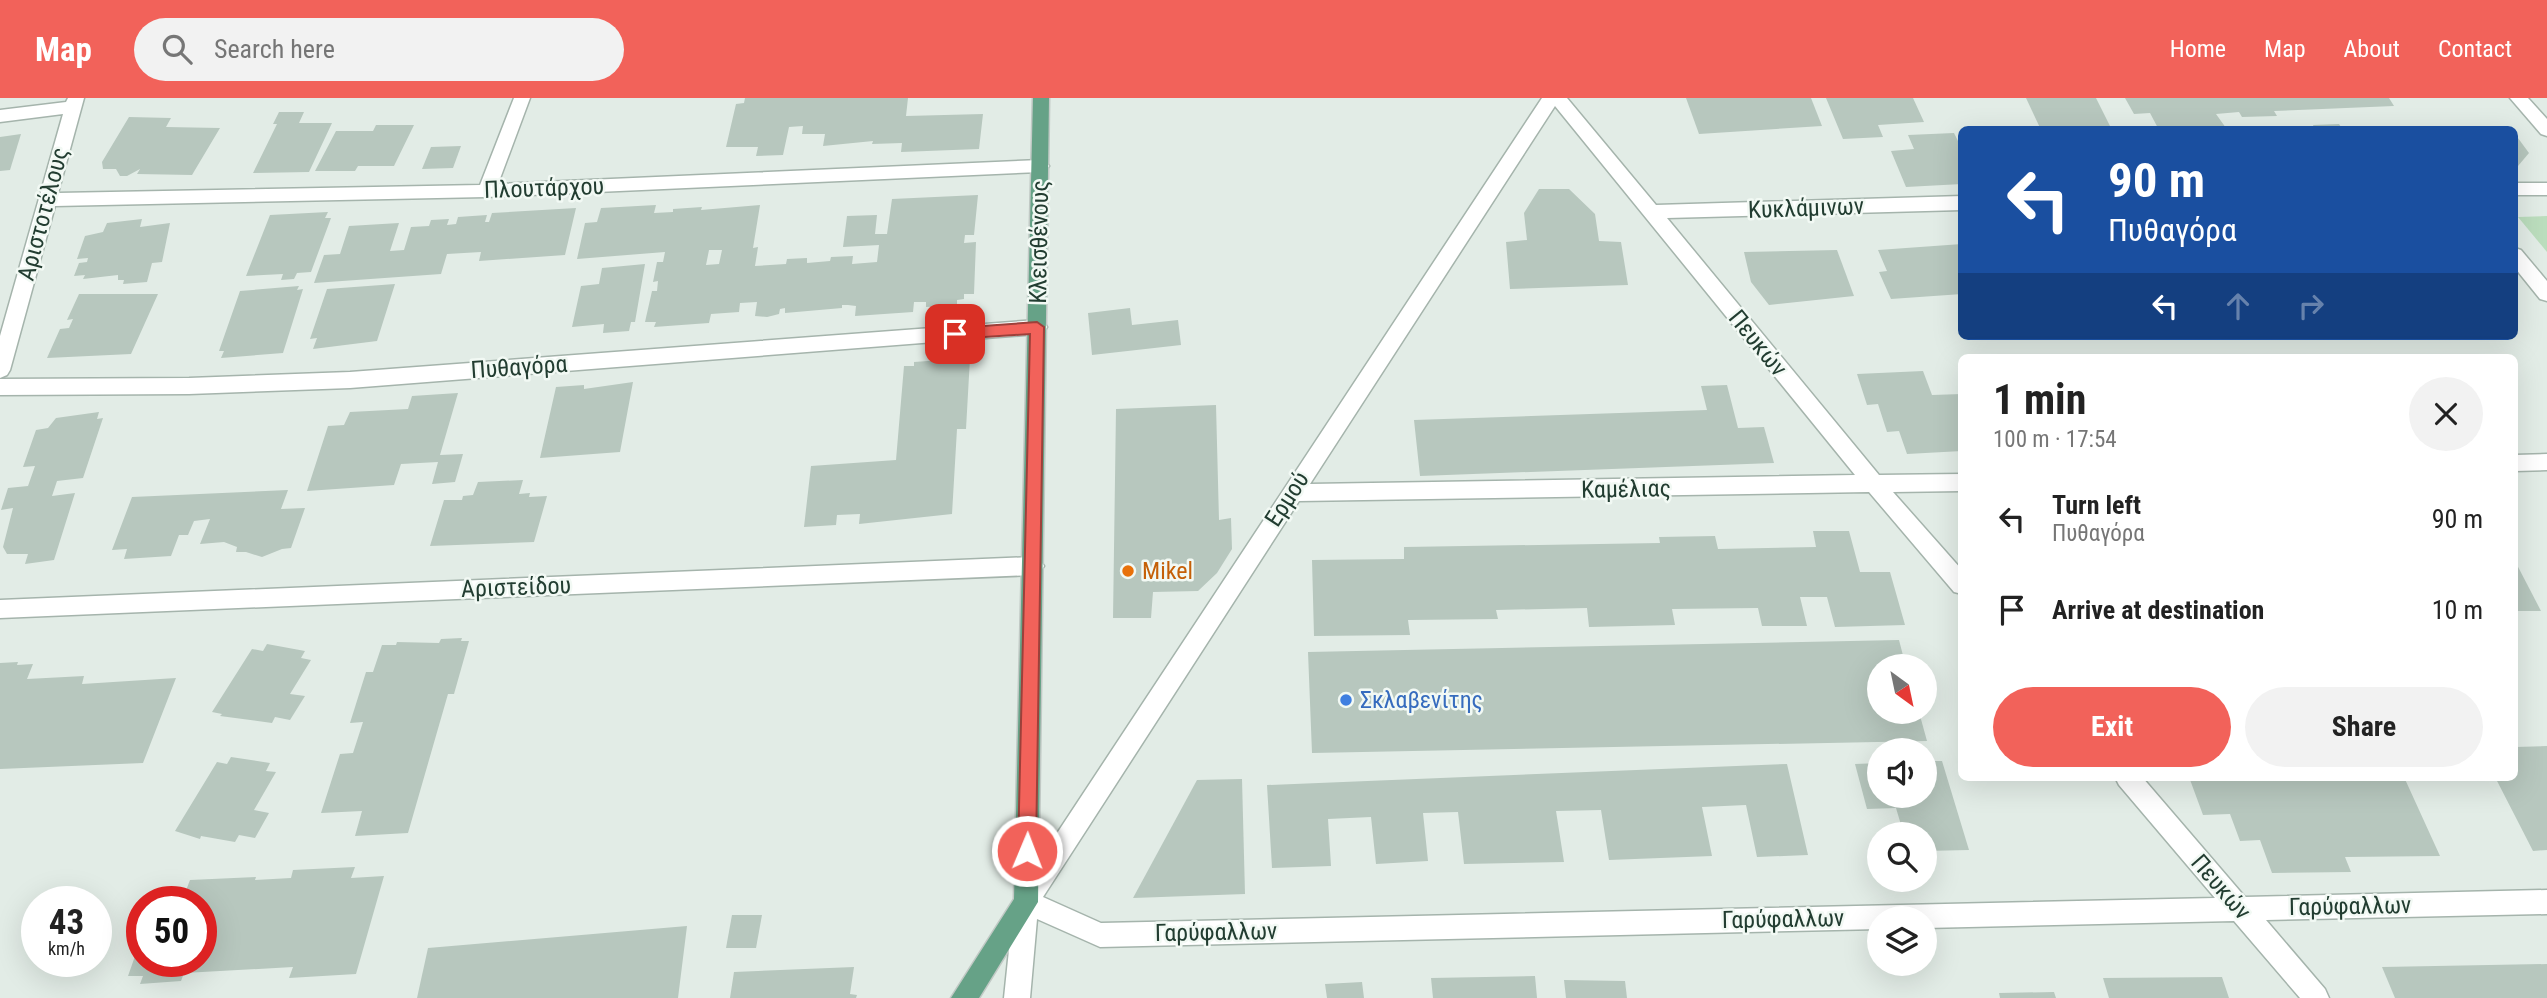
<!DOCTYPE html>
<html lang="en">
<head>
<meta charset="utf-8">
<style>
	body { margin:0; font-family:"Roboto Condensed",sans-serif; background:#f2f2f2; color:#222; height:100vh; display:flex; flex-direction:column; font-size:26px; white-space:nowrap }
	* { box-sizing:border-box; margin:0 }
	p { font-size:23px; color:#767676 }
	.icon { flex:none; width:38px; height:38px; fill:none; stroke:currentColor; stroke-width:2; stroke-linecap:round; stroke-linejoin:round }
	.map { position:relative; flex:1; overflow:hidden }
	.sheet { position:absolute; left:1958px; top:256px; width:560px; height:427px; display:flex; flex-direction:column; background:#fff; border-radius:10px; box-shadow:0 7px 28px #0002 }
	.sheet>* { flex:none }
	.banner { position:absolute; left:1958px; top:28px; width:560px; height:214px; border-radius:10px; box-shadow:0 7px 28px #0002; background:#1a4fa0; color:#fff; overflow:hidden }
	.needle { width:46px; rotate:147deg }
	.fabs { position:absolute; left:1867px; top:556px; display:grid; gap:14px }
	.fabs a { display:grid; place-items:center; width:70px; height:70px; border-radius:50%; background:#fff; box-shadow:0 7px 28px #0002; font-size:35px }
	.speed { position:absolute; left:21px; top:788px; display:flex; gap:14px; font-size:35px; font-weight:700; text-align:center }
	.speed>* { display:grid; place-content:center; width:91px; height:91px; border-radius:50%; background:#fff; box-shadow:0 7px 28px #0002; line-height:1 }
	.speed small { font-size:18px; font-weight:400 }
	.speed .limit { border:10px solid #d22; background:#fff; color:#111 }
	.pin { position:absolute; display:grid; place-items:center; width:60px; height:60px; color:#fff; margin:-30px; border-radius:14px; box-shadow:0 4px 10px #0006 }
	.me { position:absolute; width:77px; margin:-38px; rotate:1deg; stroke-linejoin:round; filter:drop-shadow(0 0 5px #0008) }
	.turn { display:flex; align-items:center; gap:24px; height:147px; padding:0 35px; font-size:32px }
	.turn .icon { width:91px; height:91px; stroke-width:2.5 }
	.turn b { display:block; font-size:49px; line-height:60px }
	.lanes { display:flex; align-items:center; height:66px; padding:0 35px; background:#0003; justify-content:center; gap:35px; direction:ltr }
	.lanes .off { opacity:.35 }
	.round { display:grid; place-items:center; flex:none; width:74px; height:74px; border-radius:37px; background:#f2f2f2 }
	.summary { display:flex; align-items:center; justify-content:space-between; height:119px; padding:0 35px }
	h1 { font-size:42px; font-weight:700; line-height:52px }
	.primary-button { display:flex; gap:14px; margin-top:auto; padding:14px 35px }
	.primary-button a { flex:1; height:80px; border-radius:42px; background:#f2625a; color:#fff; font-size:28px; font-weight:700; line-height:80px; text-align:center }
	.primary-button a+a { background:#f2f2f2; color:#222 }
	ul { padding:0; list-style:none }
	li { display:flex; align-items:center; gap:21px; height:91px; padding:0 35px }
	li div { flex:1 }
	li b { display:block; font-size:26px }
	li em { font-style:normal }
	header { display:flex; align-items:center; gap:42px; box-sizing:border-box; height:98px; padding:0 35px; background:#f2625a; color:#fff }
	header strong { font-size:33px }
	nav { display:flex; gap:38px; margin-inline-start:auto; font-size:24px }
	.search { width:490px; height:63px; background:#f2f2f2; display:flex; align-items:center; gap:18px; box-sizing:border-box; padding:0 24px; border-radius:38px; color:#767676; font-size:26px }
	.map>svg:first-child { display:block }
</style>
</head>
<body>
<header>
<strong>Map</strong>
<div class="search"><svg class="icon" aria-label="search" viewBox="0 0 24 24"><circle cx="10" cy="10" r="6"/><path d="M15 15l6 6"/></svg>Search here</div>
<nav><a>Home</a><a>Map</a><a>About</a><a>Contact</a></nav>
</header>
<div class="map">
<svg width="2547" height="900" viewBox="0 0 2547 900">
	<rect width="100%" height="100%" fill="#e2ece6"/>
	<polygon fill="#bbddbd" points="2547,118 2547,154 2518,119"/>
	<g fill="#b7c7be" fill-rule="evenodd">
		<polygon points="745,0 908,0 906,18 983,16 979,51 901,54 902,45 872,46 873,43 823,48 825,36 802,36 803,28 789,29 783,57 756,58 758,49 726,49 736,6 744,5"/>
		<polygon points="1686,0 1811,0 1822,28 1699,36"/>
		<polygon points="1826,0 1913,0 1924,24 1878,27 1883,39 1843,41"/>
		<polygon points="2026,0 2096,0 2112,32 2041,32"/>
		<polygon points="2125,0 2389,0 2394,8 2274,13 2277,18 2242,19 2239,14 2216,16 2226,30 2159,32 2150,15 2134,16"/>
		<polygon points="279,14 304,14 299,25 332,25 309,74 253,75 277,26 273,26"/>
		<polygon points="129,19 171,20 166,29 220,30 192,77 137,76 140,71 127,78 120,78 116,71 103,71 102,64"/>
		<polygon points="2339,26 2343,32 2315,32 2313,27"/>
		<polygon points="376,27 414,27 394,68 358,68 355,73 315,73 336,33 373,33"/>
		<polygon points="1954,35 1962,51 1962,86 1906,89 1891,53 1914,51 1908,37"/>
		<polygon points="21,36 10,72 0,73 0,39"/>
		<polygon points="2515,36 2529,55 2518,68 2515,69"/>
		<polygon points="461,48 453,70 422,71 431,49"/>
		<polygon points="1539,91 1569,91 1595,116 1599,143 1621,144 1628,187 1510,191 1506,144 1527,142 1524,115"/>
		<path d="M978 97 974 137H965L964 145 976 144 974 196H964V201L957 202V207L926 209V204H914L913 214 855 218 856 208 848 207H842V210L785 215V210L780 211 779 216 767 219 755 218 757 204 740 205 739 214 711 216 709 225 654 229 656 224H645L652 193H657L658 183 653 184 657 164H663L665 154 577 161 585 125 597 124 601 110 656 107 654 115 673 114V111L702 109 701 112 760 107 753 150 758 149 755 168 786 166 787 161 807 160V165L830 163 831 159 853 158 852 166 877 164 879 147 843 149 847 118 877 117 875 136H887L892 101ZM709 152H722L719 166 706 167Z"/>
		<polygon points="576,110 565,157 479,163 481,154 447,156 441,176 314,185 324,157 340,156 349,128 399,125 390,153 404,152 411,129 429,128 431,122 449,121 447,127 456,126 458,119 487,117 485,124 489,124 492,115"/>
		<polygon points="328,114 325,120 331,120 311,174 297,175 294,181 281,182 283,176 246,178 270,117"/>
		<polygon points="142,121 140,129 170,125 162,164 152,165 147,184 123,186 124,182 118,182 118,177 83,181 85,177 74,178 79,165 87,164 88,160 77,161 85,138 103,134 107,125"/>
		<polygon points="1962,146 1962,196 1891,201 1879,174 1887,173 1878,152"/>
		<polygon points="1837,152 1854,198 1769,207 1751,184 1744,154"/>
		<polygon points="645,166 635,224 631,224 629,233 603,235 604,226 572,229 581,188 599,186 602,170"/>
		<polygon points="395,186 377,243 313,251 317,240 310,241 327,191"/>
		<polygon points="299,188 297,192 303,191 283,255 221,260 224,253 219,253 240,193"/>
		<polygon points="79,196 158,196 131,256 47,260 60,231 69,230 73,221 67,222"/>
		<polygon points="1130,210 1132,227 1178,222 1181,247 1092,257 1088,215"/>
		<polygon points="970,260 966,331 957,331 952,416 859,426 860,416 837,417 836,427 804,429 811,368 896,362 904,268 914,268 914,264"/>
		<polygon points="1923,273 1932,297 1962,296 1962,353 1907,356 1899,333 1887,334 1878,306 1867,307 1857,276"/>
		<polygon points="633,284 620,354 540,360 556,289 584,287 584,291"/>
		<polygon points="1727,287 1738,330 1764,329 1774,365 1420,378 1414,322 1707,312 1701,288"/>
		<polygon points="458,295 440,357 463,356 455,384 432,386 438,364 401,366 394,387 307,393 328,328 344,327 350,314 408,311 412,298"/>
		<polygon points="1216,307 1219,422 1231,420 1232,451 1217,475 1198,493 1153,494 1151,520 1113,520 1116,311"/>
		<polygon points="99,314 97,321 103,320 83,380 57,383 52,398 75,395 54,462 25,466 28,456 7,456 3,449 13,410 1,412 8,390 28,388 35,368 23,369 36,332 48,330 56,320"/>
		<polygon points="523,382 519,396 530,395 529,399 547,398 534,444 430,448 444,402 462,402 463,398 473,397 478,384"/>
		<polygon points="288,392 281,411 305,410 291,450 282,451 262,459 246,454 236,454 237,449 224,444 200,446 210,421 194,423 188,437 179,437 171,458 124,461 127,451 112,452 132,399"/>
		<polygon points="1813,433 1849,433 1860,474 1890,474 1905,527 1835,529 1827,499 1800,499 1807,528 1762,528 1758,510 1672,511 1675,527 1589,529 1587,510 1496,512 1498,521 1408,522 1410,537 1314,538 1312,462 1404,461 1404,449 1660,445 1659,439 1715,438 1718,451 1816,449"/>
		<polygon points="2515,463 2541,513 2515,513"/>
		<polygon points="462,540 461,543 469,543 454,596 448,596 408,735 355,738 362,713 321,715 340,656 353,655 363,624 350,625 366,574 373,574 382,547 396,547 397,544 439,545 441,541"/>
		<polygon points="1899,542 1906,569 1880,569 1880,614 1919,614 1927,643 1312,655 1308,554"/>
		<polygon points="267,546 305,553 301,560 311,562 290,596 305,598 290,622 275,619 272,625 220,618 222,616 212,614 252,551 263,553"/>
		<polygon points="18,564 17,567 33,566 27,581 84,578 82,586 176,580 143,665 0,671 0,565"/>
		<polygon points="2547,648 2547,752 2533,753 2495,679 2515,679 2515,649"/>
		<polygon points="231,659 270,665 266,673 276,674 254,712 269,715 255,740 239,737 235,744 201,738 200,741 175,733 217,664 227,666"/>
		<polygon points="1925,663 1942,663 1969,752 1925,753 1925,737 1904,737 1896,710 1867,711 1855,666 1880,665 1880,698 1925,698"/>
		<polygon points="1787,666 1808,757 1757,759 1746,707 1702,709 1712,758 1609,762 1601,712 1556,713 1564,764 1464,766 1458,714 1423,715 1428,763 1376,766 1371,719 1328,721 1331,768 1272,770 1267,687"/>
		<polygon points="2189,679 2404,679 2440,758 2345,759 2351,774 2272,775 2260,742 2240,743 2230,716 2203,717"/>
		<polygon points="1242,681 1245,796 1133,800 1197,682"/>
		<polygon points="355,769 351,780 384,778 356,876 289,880 293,869 184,875 181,883 140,886 143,878 128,878 141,841 142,863 201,863 201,803 182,803 190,782 256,779 255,782 291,780 293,772"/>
		<polygon points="732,817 762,817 756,850 726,850"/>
		<polygon points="687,828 678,900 417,900 428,850"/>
		<polygon points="2547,866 2547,900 2395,900 2382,869"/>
		<polygon points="854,869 850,896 857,897 856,900 730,900 734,874"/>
		<polygon points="1535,878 1537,900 1433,900 1431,880"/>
		<polygon points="2222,879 2229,900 2109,900 2103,880"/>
		<polygon points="1564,882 1625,883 1627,900 1566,900"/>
		<polygon points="1362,884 1364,900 1327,900 1325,886"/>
		<polygon points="2054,894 2056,900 2000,900 1999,895"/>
	</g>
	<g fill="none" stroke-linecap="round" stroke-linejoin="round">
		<g stroke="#a5b4ac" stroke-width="3">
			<g id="minor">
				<polygon points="68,0 84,0 58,95 480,87 514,0 530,0 498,86 1040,62 1046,64 1049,68 1046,72 1040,74 486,99 55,108 10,272 7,277 0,280 0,238 63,16 0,24 0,12 66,4"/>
				<path d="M1542 0H1567L1656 107 1962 98V112L1667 120 1879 377 1962 376V393L1893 394 1962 472V496L1954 494 1869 394 1299 403 1043 799 1101 825 2215 800 2119 687 2115 679H2142L2245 799 2547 792V816L2266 822 2325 891 2329 900H2300L2234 823 1925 830V821H1880V831L1100 849 1037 821 1030 900H1004L1014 804 1017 796ZM1555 8 1855 377 1310 386Z"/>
				<polygon points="2510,0 2528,0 2547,21 2547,38 2541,36"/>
				<rect x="2515" y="85" width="32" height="12"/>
				<polygon points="2515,150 2521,152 2547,183 2547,203 2540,201 2515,170"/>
				<polygon points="1037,222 1044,224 1047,229 1044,234 1037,236 350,290 189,296 0,297 0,281 189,280 350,274"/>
				<polygon points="2547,356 2547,372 2515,373 2515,357"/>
				<polygon points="1033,459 1040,462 1044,468 1040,474 1033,477 0,520 0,502"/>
			</g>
		</g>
		<g stroke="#c1c9c5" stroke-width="3">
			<polygon id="major" points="1033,0 1049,0 1038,804 979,900 951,900 1014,801"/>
		</g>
		<use href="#minor" fill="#fff" fill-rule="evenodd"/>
		<use href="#major" fill="#66a287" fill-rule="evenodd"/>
	</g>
	<polygon fill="#f2625a" stroke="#9d403a" stroke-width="2" points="1037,224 1044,229 1036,753 1033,759 1027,762 1021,759 1018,753 1030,236 955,241 947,236 955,230"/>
	<circle fill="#e8710a" stroke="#f2f9f4" stroke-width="2.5" cx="1128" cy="473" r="7"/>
	<circle fill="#3f7fe0" stroke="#f2f9f4" stroke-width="2.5" cx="1346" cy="602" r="7"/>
	<g text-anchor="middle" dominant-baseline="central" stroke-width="5" stroke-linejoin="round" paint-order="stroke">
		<g font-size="24" fill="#223d31" stroke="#f2f9f4">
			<text transform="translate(544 90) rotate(-2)">Πλουτάρχου</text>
			<text transform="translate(1806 110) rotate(-2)">Κυκλάμινων</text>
			<text transform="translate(43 116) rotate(-75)">Αριστοτέλους</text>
			<text transform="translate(1039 144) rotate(-89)">Κλεισθένους</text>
			<text transform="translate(1758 245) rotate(51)">Πευκών</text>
			<text transform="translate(519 269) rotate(-4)">Πυθαγόρα</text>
			<text transform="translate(1626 391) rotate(-1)">Καμέλιας</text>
			<text transform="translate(1287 401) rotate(-57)">Ερμού</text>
			<text transform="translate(516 489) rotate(-2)">Αριστείδου</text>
			<text transform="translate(2221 789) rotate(49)">Πευκών</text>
			<text transform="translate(2350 808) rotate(-1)">Γαρύφαλλων</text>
			<text transform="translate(1783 821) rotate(-1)">Γαρύφαλλων</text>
			<text transform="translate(1216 834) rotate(-1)">Γαρύφαλλων</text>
		</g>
		<g font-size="24" fill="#c56008" stroke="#f2f9f4" text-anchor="start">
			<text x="1142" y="473">Mikel</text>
		</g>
		<g font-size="24" fill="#366cbe" stroke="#f2f9f4" text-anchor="start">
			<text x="1360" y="602">Σκλαβενίτης</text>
		</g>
	</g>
</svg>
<div class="fabs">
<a><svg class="needle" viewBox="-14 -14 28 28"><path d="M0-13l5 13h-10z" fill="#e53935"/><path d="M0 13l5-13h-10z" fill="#767676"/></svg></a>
<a><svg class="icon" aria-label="sound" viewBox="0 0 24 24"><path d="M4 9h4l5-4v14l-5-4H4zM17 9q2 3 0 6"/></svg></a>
<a><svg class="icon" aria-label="search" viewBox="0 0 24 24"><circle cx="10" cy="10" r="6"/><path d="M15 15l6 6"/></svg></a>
<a><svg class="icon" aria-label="layers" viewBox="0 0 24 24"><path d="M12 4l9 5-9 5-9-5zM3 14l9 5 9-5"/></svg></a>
</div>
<div class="speed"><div>43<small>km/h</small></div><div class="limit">50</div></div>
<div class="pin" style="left:955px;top:236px;background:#d93025"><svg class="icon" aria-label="arrive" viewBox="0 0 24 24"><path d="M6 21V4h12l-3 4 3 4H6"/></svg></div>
<svg class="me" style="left:1027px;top:753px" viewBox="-20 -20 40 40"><circle r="17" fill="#f2625a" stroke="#fff" stroke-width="3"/><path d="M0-11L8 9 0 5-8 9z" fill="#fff"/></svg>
<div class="banner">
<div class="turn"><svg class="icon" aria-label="left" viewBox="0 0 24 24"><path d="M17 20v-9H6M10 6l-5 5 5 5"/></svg><div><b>90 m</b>Πυθαγόρα</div></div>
<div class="lanes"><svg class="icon" aria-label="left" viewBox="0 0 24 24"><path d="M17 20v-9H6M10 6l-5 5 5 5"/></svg><svg class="icon off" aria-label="ahead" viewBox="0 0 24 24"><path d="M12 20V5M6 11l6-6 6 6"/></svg><svg class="icon off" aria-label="right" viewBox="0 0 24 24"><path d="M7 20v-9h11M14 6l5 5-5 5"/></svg></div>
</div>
<section class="sheet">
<div class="summary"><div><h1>1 min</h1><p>100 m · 17:54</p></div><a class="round"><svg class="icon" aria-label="close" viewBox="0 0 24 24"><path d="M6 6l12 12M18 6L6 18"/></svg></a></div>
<ul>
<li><svg class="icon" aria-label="left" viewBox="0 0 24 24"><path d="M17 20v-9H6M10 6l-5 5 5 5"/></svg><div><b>Turn left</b><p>Πυθαγόρα</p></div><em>90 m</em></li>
<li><svg class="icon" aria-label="arrive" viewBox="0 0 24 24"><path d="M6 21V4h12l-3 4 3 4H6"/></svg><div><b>Arrive at destination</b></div><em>10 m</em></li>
</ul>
<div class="primary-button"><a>Exit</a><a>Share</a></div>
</section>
</div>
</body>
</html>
